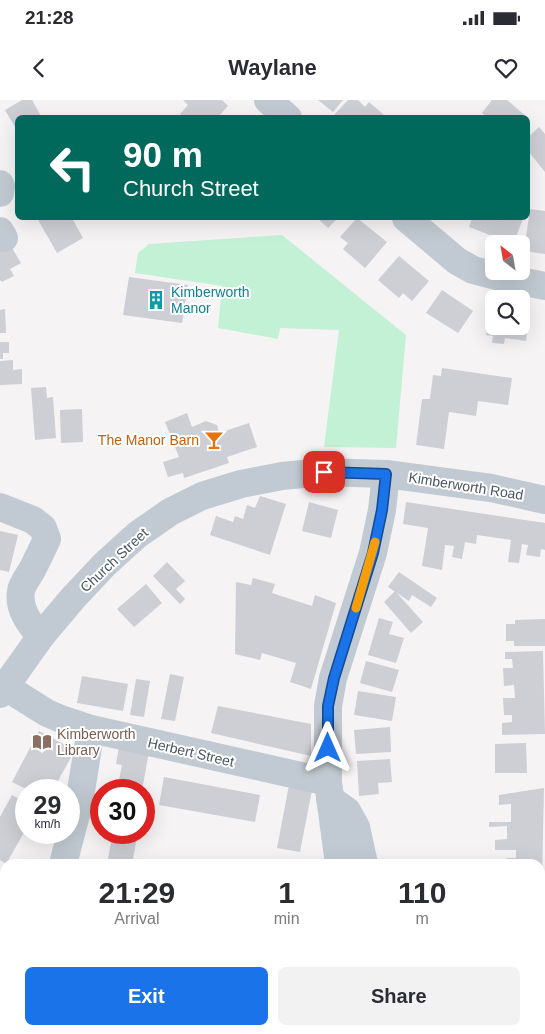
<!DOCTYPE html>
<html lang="en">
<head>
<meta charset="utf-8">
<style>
	body { margin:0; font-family:Arial,sans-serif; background:#f2f2f3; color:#2b2b33; height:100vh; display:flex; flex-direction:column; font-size:19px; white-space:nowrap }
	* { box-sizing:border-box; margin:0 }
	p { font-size:16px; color:#7c7c81 }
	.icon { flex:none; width:28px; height:28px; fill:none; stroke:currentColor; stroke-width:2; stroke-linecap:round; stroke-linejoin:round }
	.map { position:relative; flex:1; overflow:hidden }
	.panel { position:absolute; left:0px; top:759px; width:545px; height:176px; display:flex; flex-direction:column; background:#fff; border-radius:15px 15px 0 0; box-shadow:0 5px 20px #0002 }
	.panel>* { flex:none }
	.hud { position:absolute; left:15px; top:15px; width:515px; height:105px; border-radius:8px; box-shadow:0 5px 20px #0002; background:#00695c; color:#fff; overflow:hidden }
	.needle { width:32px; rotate:329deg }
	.controls { position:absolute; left:485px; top:135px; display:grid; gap:10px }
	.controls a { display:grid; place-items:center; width:45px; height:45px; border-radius:8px; background:#fff; box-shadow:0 5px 20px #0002; font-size:25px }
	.speed { position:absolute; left:15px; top:679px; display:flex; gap:10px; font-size:25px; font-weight:700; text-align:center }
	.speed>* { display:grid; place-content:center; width:65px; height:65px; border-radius:50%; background:#fff; box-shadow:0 5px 20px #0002; line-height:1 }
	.speed small { font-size:12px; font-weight:400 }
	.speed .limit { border:8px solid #d22; background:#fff; color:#111 }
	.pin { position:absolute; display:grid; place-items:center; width:42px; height:42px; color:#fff; margin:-21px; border-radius:10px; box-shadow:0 2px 8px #0006 }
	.me { position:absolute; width:55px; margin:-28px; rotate:0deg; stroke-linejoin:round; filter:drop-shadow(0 0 4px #0008) }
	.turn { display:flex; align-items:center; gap:18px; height:105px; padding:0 25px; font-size:22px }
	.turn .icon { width:65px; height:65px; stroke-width:2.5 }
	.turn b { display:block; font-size:35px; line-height:42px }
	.eta { display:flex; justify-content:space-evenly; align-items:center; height:85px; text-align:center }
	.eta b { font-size:30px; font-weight:700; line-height:35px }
	.primary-button { display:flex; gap:10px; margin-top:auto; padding:10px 25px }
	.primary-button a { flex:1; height:58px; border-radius:8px; background:#1a73e8; color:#fff; font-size:20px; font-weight:700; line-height:58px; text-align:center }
	.primary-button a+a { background:#f2f2f3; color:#2b2b33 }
	.status { display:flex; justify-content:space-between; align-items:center; height:35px; padding:0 25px; background:#fff; direction:ltr }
	.status svg { height:14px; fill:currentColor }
	header { display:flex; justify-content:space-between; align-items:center; height:65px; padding:0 25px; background:#fff; font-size:22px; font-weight:700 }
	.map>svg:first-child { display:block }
</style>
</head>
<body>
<div class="status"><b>21:28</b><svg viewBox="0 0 49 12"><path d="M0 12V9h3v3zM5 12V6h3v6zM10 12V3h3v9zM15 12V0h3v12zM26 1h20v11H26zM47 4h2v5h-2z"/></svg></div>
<header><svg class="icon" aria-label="back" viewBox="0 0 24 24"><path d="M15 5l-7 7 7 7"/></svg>Waylane<svg class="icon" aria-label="heart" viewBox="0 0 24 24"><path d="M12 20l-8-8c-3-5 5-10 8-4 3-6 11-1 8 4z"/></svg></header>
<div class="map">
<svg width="545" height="934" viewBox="0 0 545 934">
	<rect width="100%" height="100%" fill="#f5f3f3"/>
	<polygon fill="#e6e4e5" points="59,930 177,930 197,934 57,934"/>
	<polygon fill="#c3f1d5" points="282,135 406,235 396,348 324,347 339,230 280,228 278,239 218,228 222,186 135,173 138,153 149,144"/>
	<g fill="#cdcfd5">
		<polygon points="22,0 32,0 42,18 18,18 18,32 5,10"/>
		<polygon points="183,0 222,0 228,6 217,18 184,18 180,14 188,5"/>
		<polygon points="318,0 343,0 333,12"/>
		<polygon points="348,0 358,0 365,7 369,2 384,15 382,18 337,18 334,15"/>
		<polygon points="492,0 507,0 528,18 488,18 482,13"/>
		<polygon points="539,27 545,34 545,72 528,51 528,37"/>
		<polygon points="530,109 545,111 545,154 524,151"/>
		<polygon points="37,118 72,118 83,138 57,153"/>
		<polygon points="317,118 338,118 328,128"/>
		<polygon points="357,118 387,142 365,168 343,149 348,143 340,137"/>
		<polygon points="472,118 518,118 523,119 513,144 469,127"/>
		<polygon points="0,146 4,152 12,148 21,163 10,169 14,176 2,182 0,180"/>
		<polygon points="399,156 429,181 412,201 403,193 399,198 378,180"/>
		<polygon points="129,177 188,185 182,223 123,215"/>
		<polygon points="442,190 473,211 458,233 426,213"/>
		<polygon points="5,209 6,233 0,233 0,210"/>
		<polygon points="490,210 494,211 494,226 521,226 521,214 529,215 526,241 505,238 504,244 492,243 493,236 486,235"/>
		<polygon points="0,242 9,242 9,253 3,253 3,259 0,259"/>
		<polygon points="13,260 13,270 22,269 22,284 0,285 0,261"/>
		<polygon points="442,268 512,278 508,305 478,301 476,316 449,312 444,349 416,345 422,299 430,299 433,275 441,276"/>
		<polygon points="46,287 47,298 53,297 56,338 35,340 31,288"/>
		<polygon points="82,309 83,342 61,343 60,310"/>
		<polygon points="187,313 192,327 206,321 217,325 219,333 249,323 257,347 227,357 229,363 184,378 183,373 168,377 163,362 179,357 165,322"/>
		<polygon points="260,396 286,404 270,455 210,435 216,416 233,422 235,416 243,419 247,405 255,408"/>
		<polygon points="309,402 338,410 331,438 302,431"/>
		<polygon points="406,402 545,423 545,450 541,449 540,457 526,455 528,445 522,444 519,463 508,462 511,440 477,435 476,444 465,442 462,459 452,457 454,446 445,445 442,470 422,466 428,428 403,424"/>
		<polygon points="0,431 18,435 9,472 0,470"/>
		<polygon points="167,462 185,481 176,489 185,499 180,504 153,476"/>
		<polygon points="399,472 437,498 431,507 412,495 409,501 388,487"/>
		<polygon points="253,478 275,484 272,493 312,506 315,495 336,503 311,589 290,582 296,563 262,553 260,560 235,554 236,482 251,485"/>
		<polygon points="146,484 162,503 134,527 117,509"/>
		<polygon points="395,491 423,522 411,533 384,502"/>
		<polygon points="379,518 393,522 389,534 404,538 396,563 368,555"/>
		<polygon points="545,519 545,546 514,546 514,541 506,541 506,524 515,524 515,520"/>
		<polygon points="543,551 545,634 502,635 502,623 512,622 512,615 504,615 503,598 515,598 514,585 504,586 503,568 513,568 512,559 505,559 505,552"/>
		<polygon points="366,561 399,570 392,592 360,583"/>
		<polygon points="170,574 184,577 175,621 161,619"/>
		<polygon points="82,576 128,584 123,611 77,603"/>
		<polygon points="136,579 150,581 144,617 130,615"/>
		<polygon points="358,591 396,597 392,621 354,615"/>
		<polygon points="218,606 311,624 311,656 211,633"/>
		<polygon points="390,627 391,652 356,654 354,630"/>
		<polygon points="39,631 75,650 53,690 28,690 12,682"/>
		<polygon points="526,643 527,673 495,673 495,644"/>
		<polygon points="119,646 149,652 142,690 117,690 122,665 116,664"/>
		<polygon points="390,659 392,682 378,683 379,694 359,696 357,661"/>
		<polygon points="164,677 260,695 255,722 159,705"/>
		<polygon points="289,685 312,690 300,752 277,748"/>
		<polygon points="544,688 542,778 540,778 540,764 507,764 507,758 516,758 516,750 495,750 495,740 507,739 507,726 489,727 489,722 511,722 511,704 499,705 499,695"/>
		<polygon points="12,695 26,703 26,729 6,764 0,760 0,717"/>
		<polygon points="113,732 138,732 132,764 107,764"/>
		<polygon points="5,876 5,930 16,930 14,934 11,934 0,930 0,888"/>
		<polygon points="303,930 328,930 327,934 302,934"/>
		<rect x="457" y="930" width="17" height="4"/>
		<polygon points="514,930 533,930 541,934 514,934"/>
	</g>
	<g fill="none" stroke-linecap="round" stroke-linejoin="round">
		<g stroke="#c1cad2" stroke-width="28">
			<polyline points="268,0 288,18"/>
			<polyline points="0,84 1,86 0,93"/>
			<polyline points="406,118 457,161 473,170 500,177 545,186"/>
			<polyline points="0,131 4,138"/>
			<path d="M0 407 33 420 43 428 47 439C42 450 37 460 32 470 28 477 22 484 21 491 18 509 29 524 41 536"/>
			<polyline points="4,586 47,613 61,619 91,629 328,682"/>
			<polyline points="0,594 41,536 73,498 105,464 137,435 170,412 202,396 241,384 282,376 323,372 386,374 491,388 545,400"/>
			<polyline points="330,699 347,711 356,727 364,764"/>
			<polyline points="63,764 79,703 91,629"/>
			<polyline points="339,764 328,682 328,606 333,578 373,453 382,410 386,374"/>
			<polyline points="0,862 5,864"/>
			<polyline points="540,908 545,909"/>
			<polyline points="368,930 369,934"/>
		</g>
	</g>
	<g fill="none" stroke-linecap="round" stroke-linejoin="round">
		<g stroke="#114b97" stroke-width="12">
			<polyline id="route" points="324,372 386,374 382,410 373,453 334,578 328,606 328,648"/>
		</g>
		<use href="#route" stroke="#1a73e8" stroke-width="9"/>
		<polyline stroke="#f59e0b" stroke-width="9" points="356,508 375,442"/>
	</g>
	<defs>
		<g id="building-bare" transform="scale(1.5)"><path d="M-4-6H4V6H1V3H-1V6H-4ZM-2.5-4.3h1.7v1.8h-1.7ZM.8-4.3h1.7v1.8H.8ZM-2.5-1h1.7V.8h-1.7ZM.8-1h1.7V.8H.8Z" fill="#0f9aa8" stroke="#fff" stroke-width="2.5" paint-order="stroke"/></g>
		<g id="bar-bare" transform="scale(1.5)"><path d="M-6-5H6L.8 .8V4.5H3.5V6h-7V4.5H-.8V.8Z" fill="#e8710a" stroke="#fff" stroke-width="2.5" paint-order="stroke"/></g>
		<g id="library-bare" transform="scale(1.5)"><path d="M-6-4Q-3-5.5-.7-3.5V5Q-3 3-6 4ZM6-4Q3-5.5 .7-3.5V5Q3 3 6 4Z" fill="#8d6e63" stroke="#fff" stroke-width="2.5" paint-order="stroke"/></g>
	</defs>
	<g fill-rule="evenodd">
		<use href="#building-bare" x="156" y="200"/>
		<use href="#bar-bare" x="214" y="340"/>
		<use href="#library-bare" x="42" y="642"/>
	</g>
	<g text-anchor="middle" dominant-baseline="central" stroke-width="4" stroke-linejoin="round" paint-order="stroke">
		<g font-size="14" fill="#0d838f" stroke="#fff" text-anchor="start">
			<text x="171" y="192">Kimberworth<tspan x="171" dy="16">Manor</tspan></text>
		</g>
		<g font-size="14" fill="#c56008" stroke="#fff" text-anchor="end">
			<text x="199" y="340">The Manor Barn</text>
		</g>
		<g font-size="14" fill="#4a5661" stroke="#fff">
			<text transform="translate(466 386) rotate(9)">Kimberworth Road</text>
			<text transform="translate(114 460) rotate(-43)">Church Street</text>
			<text transform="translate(191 652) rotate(13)">Herbert Street</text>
		</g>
		<g font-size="14" fill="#785e54" stroke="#fff" text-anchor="start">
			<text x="57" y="634">Kimberworth<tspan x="57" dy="16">Library</tspan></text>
		</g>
	</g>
</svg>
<div class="controls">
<a><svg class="needle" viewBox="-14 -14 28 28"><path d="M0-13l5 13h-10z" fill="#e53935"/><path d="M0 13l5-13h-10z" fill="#7c7c81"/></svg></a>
<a><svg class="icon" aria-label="search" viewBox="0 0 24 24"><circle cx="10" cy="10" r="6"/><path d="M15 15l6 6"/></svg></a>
</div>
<div class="speed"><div>29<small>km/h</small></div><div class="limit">30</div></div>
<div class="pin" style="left:324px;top:372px;background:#d93025"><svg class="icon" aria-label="arrive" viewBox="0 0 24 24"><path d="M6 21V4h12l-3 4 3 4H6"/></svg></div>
<svg class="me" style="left:328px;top:648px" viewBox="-20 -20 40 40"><path d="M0-17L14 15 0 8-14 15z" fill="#1a73e8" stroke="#fff" stroke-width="4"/></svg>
<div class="hud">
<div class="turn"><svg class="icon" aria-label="left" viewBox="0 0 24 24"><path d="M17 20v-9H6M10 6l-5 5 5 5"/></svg><div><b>90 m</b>Church Street</div></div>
</div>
<section class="panel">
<div class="eta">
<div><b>21:29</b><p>Arrival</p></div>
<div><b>1</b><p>min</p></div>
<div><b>110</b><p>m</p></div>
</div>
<div class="primary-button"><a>Exit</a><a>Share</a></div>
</section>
</div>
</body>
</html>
